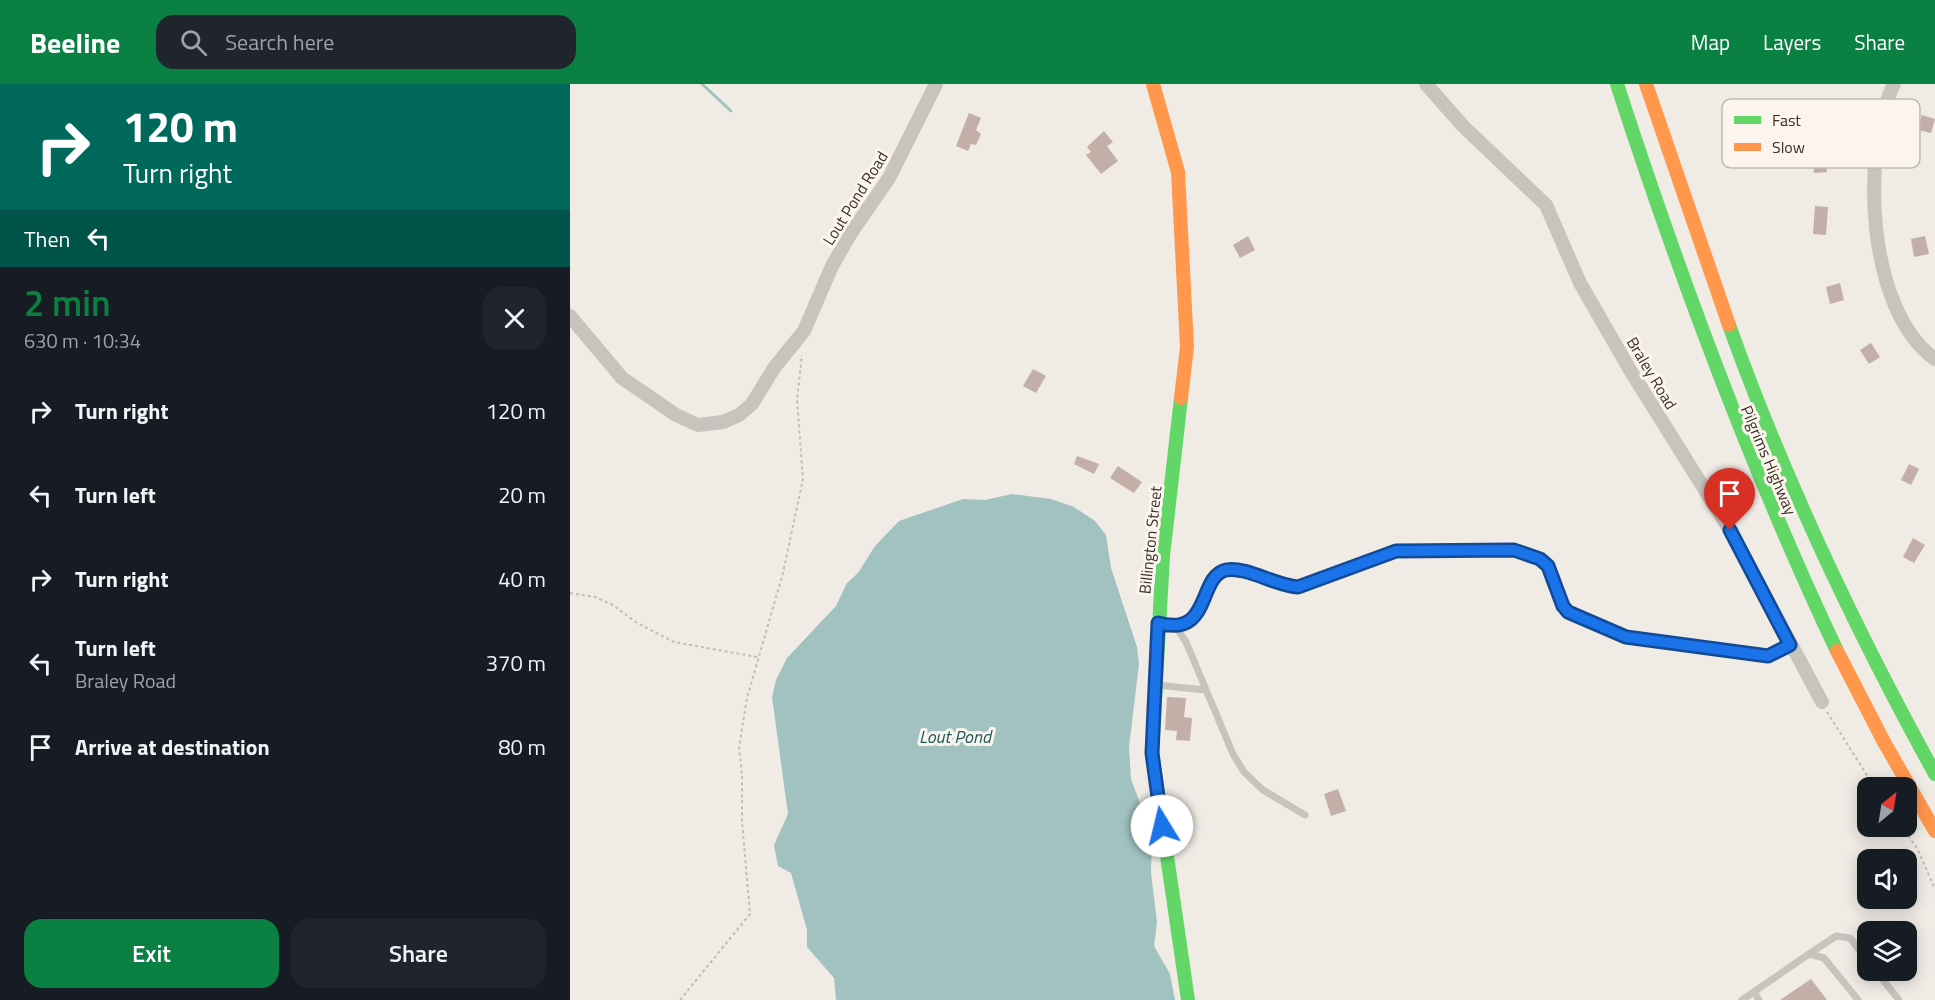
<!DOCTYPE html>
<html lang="en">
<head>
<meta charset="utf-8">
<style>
	body { margin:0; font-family:"Titillium Web",sans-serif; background:#20242c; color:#f1f3f6; height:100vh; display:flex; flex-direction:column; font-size:22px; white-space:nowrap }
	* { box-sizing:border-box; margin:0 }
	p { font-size:20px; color:#9ea1a6 }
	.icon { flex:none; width:33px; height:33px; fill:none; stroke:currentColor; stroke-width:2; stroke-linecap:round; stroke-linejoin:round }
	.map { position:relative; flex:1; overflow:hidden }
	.sheet { display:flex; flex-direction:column; background:#171b24; width:570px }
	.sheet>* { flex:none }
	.banner { background:#00695c; color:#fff; overflow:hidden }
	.needle { width:39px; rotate:30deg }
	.fabs { position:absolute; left:1287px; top:693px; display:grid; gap:12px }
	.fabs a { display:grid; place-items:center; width:60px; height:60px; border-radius:12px; background:#171b24; box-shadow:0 3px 15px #0003; font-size:30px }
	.pin { position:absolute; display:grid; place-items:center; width:51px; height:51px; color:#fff; margin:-62px -26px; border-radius:50% 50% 50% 0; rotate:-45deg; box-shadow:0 0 6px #0007 }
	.pin .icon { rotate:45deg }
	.me { position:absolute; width:66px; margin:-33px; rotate:351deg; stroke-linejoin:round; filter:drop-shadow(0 0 4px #0008) }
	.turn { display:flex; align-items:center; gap:21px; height:126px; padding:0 24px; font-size:27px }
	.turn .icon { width:78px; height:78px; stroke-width:2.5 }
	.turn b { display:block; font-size:42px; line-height:51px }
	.then { display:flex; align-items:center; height:57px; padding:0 24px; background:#0003; gap:12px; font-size:22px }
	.round { display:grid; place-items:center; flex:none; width:63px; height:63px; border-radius:18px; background:#20242c }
	.summary { display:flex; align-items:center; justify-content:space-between; height:102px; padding:0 24px }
	h1 { font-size:36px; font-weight:600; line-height:45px; color:#0b8043 }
	.button { display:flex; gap:12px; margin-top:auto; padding:12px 24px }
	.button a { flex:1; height:69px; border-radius:18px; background:#0b8043; color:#fff; font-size:24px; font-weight:600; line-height:69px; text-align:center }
	.button a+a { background:#20242c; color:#f1f3f6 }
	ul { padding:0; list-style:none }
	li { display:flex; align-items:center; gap:18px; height:84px; padding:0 24px }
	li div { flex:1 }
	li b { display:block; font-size:22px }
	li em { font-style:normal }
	header { display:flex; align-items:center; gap:36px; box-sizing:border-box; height:84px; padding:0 30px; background:#0b8043; color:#fff }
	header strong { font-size:28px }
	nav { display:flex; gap:33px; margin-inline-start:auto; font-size:21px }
	.search { width:420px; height:54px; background:#20242c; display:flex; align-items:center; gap:15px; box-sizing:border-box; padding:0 21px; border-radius:18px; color:#9ea1a6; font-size:22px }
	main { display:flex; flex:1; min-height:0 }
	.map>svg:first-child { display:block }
</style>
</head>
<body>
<header>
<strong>Beeline</strong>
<div class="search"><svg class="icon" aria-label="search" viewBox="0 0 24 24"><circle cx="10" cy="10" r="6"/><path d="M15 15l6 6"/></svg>Search here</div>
<nav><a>Map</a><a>Layers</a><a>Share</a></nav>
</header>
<main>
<section class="sheet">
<div class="banner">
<div class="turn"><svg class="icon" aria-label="right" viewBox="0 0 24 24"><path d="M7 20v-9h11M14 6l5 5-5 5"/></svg><div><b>120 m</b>Turn right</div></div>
<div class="then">Then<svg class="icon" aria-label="left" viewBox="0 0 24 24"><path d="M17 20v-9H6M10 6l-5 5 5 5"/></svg></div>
</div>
<div class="summary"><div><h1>2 min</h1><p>630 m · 10:34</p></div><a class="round"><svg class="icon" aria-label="close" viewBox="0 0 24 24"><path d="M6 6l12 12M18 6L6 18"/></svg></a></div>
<ul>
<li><svg class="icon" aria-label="right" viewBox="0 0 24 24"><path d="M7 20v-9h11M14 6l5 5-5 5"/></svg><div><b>Turn right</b></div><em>120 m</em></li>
<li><svg class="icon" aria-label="left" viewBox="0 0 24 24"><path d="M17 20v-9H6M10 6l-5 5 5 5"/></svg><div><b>Turn left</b></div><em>20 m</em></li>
<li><svg class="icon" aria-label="right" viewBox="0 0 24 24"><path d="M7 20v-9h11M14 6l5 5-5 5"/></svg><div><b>Turn right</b></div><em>40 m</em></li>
<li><svg class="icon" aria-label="left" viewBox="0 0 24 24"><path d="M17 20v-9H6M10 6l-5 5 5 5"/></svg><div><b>Turn left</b><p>Braley Road</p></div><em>370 m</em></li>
<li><svg class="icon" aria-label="arrive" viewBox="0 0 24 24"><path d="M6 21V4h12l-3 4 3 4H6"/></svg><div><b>Arrive at destination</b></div><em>80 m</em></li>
</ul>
<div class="button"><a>Exit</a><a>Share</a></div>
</section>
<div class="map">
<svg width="1365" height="916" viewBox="0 0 1365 916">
	<rect width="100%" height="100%" fill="#f0ebe5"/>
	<polygon fill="#a1c2c1" points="442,410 481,415 504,423 525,437 536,451 541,484 567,563 569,580 559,663 561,695 582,751 581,789 587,838 584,862 600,890 605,916 266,916 264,894 237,863 237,846 221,789 208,782 204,761 218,730 202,613 206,596 217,574 266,522 277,499 288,489 305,462 329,437 393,415 415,416"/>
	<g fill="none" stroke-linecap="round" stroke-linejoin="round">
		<polyline stroke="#a1c2c1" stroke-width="3" points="132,0 161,27"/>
	</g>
	<g fill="#c3afa7">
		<polygon points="399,29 411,34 406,46 411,50 406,61 401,60 398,67 386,62"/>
		<polygon points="1352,31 1365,35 1361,49 1348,46"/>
		<polygon points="534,47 543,58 537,62 548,77 531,90 516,71 521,68 517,63"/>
		<polygon points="1255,70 1257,88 1244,89 1242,72"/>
		<polygon points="1245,122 1258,123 1256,151 1243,150"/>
		<polygon points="678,152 685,166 670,174 663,161"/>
		<polygon points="1355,152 1359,170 1344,173 1341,155"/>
		<polygon points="1270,199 1274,216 1260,220 1256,203"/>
		<polygon points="1301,259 1310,273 1299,280 1290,266"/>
		<polygon points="463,285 476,292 466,309 453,302"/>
		<polygon points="507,372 529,380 524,390 504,380"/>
		<polygon points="1339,380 1349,385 1341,401 1331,396"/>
		<polygon points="548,382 572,398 564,409 540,394"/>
		<polygon points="1343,454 1355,461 1344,479 1333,473"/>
		<polygon points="597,613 616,614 614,633 622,634 620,657 606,656 607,647 595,646"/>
		<polygon points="768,705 776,727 761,732 754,710"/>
		<polygon points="1241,895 1257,916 1210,916"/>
	</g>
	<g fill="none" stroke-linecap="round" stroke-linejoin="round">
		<g stroke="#c2bbb6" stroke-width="2" stroke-dasharray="3 3" stroke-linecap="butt">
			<polyline points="0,509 25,513 43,521 67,539 104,558 187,573"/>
			<polyline points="1257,628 1305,704"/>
			<polyline points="1331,742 1347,764 1365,805"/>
			<polyline points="110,916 180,830 172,737 172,691 169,664 177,614 213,489 233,395 227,316 232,271"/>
		</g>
		<g stroke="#c9c3be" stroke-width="7">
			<path d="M591 540C640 554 627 495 656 486 674 481 707 502 728 503L826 467 930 465C997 470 970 493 998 528L1056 553 1087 558 1198 572 1220 561"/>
			<polyline points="606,543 616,558 663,670 674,688 693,706 735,731"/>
			<polyline points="587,601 635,606"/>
			<polyline points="1239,870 1266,852 1280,854 1298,877"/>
			<polyline points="1305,886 1329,916"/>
			<polyline points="1184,908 1189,916"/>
			<polyline points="1172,916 1239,870 1254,874 1288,916"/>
		</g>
		<g stroke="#c9c3be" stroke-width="14">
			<polyline points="856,0 893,42 976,121 1010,199 1060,286 1160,446 1252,618"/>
			<path d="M1324 0C1290 70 1297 227 1365 275"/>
			<polyline points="0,232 52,294 106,331 128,341 153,338 169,331 182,320 204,284 234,247 262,182 281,149 319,94 366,0"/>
		</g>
		<g stroke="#63d668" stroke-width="14">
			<path d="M1047 0C1110 194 1180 383 1267 567"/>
			<path d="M1159 241C1215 397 1285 545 1365 690"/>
			<polyline points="611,314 593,472 582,669 618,916"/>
		</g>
		<g stroke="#ff974d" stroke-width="14">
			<polyline points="583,0 608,88 617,263 611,314"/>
			<polyline points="1076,0 1159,241"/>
			<polyline points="1267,567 1314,658 1365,747"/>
		</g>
	</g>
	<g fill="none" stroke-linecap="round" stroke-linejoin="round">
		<g stroke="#114b97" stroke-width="15">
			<path id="route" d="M592 742 582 669 588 539C642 554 627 493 656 486 676 482 706 502 728 503L826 467 944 466 970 475 978 482 993 522 998 528 1056 553 1198 572 1220 561 1160 446"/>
		</g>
		<use href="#route" stroke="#1a73e8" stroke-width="10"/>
	</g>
	<g text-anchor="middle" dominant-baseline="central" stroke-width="6" stroke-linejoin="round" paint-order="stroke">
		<g font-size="16" fill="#3b302b" stroke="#fbf5ee">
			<text transform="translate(285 114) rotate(-58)">Lout Pond Road</text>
			<text transform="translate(1082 289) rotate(59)">Braley Road</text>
			<text transform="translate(1199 376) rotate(67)">Pilgrims Highway</text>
			<text transform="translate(580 456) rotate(-84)">Billington Street</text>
		</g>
		<g font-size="18" font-style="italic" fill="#1f5a5e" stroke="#fbf5ee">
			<text x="385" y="652">Lout Pond</text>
		</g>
	</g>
	<rect x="1152" y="15" width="198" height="69" rx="9" fill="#fbf5ee" stroke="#c1bab4" stroke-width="1.5"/>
	<rect x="1164" y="32" width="27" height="8" fill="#63d668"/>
	<rect x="1164" y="59" width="27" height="8" fill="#ff974d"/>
	<g font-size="16" fill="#3b302b">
		<text x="1202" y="42">Fast</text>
		<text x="1202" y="69">Slow</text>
	</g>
</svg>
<div class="fabs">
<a><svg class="needle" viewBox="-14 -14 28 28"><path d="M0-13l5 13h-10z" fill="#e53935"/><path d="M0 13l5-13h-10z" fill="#9ea1a6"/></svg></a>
<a><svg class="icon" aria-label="sound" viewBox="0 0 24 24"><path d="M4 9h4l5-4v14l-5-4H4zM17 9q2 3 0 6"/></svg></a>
<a><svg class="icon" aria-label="layers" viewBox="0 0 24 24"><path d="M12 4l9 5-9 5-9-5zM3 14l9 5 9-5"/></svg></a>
</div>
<div class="pin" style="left:1160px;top:446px;background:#d93025"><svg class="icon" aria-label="arrive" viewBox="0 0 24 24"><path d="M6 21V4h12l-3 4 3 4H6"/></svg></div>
<svg class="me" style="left:592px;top:742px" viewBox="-20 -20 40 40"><circle r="19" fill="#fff"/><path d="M0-13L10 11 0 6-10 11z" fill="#1a73e8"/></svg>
</div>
</main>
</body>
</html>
